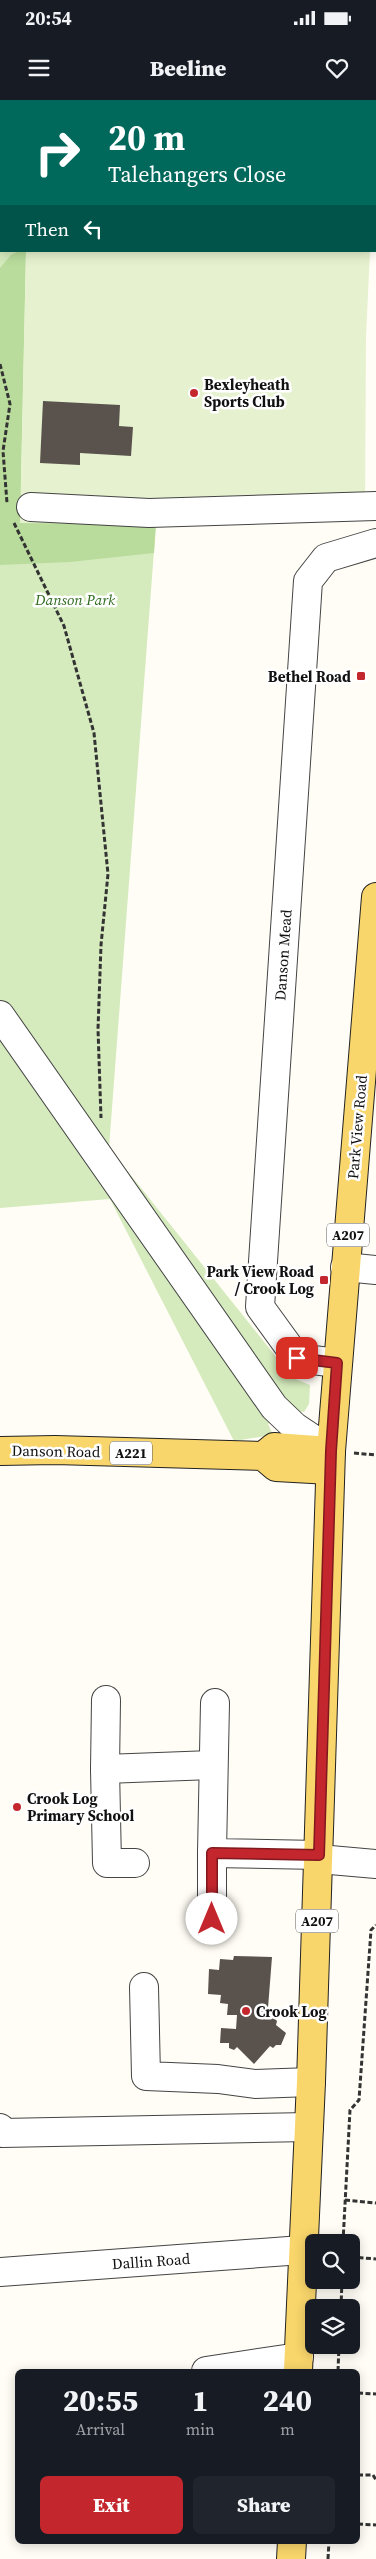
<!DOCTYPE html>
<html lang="en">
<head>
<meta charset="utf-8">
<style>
	body { margin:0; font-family:"Source Serif 4",serif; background:#20242c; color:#f1f3f6; height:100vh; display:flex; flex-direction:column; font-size:19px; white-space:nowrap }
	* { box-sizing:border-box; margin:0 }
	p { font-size:16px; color:#9ea1a6 }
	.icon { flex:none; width:28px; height:28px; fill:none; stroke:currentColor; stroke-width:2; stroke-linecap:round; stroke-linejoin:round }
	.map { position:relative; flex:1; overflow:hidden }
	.panel { position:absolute; left:15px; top:2269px; width:345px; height:175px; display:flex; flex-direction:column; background:#171b24; border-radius:8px; box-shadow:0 2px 12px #0003 }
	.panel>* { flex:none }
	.guide { position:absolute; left:0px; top:0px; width:376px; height:152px; box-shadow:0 2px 12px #0003; background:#00695c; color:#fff; overflow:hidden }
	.controls { position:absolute; left:305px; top:2134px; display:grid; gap:10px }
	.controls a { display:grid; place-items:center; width:55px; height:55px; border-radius:8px; background:#171b24; box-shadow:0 2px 12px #0003; font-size:25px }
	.pin { position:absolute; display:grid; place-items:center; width:42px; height:42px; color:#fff; margin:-21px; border-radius:10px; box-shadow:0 2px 8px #0006 }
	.me { position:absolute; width:55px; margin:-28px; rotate:0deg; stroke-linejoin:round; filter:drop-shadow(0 0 4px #0008) }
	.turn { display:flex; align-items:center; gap:18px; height:105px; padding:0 25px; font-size:22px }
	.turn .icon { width:65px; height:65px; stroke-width:2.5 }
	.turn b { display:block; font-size:35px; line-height:42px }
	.then { display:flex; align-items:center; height:48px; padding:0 25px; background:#0003; gap:10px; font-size:19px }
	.eta { display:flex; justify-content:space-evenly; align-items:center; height:85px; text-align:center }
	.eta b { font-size:30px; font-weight:800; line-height:35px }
	.cta { display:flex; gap:10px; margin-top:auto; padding:10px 25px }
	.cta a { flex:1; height:58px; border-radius:8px; background:#c4262e; color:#fff; font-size:20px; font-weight:800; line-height:58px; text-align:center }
	.cta a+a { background:#20242c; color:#f1f3f6 }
	.status { display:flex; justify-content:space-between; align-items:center; height:35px; padding:0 25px; background:#171b24; direction:ltr }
	.status svg { height:14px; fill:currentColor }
	header { display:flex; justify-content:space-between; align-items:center; height:65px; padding:0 25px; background:#171b24; font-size:22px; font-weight:800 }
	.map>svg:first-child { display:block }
</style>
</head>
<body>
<div class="status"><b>20:54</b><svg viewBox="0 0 49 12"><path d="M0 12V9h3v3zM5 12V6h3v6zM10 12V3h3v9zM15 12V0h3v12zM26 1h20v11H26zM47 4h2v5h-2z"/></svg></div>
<header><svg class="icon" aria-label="menu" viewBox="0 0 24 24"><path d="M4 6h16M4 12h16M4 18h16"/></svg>Beeline<svg class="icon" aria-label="heart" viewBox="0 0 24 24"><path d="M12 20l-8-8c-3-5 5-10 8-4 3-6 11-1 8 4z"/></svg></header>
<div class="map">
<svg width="376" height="2459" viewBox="0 0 376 2459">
	<rect width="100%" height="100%" fill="#fffdf5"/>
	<polygon fill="#d5ebbd" points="0,0 30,0 1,1 1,151 26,151 20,423 156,424 109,1048 293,1278 310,1285 309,1304 304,1312 293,1311 268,1324 273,1335 234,1341 110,1099 0,1108"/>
	<polygon fill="#b9dc9c" points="19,151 26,151 21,382 156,424 154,453 70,462 0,465 0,168 11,155"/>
	<g fill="#e6f2cf">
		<polygon points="30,0 376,0 375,82 375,1"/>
		<polygon points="26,151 370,151 366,237 365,412 156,424 20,423"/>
	</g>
	<g fill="#5a524d">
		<polygon points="43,301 120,305 119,326 133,327 131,356 80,353 80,365 40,363"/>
		<polygon points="234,1856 272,1857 268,1908 265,1907 265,1915 269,1918 273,1917 277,1921 276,1925 286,1933 281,1945 276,1945 273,1948 270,1946 254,1964 237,1947 234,1950 229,1948 229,1943 220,1943 221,1928 236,1929 237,1915 227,1915 228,1904 220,1903 221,1895 208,1894 209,1869 219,1870 220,1859 233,1860"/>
	</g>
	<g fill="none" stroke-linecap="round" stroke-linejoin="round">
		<g stroke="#444" stroke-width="30">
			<g id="minor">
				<polyline points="31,407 149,413 376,406"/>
				<polyline points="0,915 274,1307 295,1327 331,1351"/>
				<polyline points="345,1167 376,1170"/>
				<polyline points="337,1263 297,1258 260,1207 308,481 326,458 376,443"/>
				<polyline points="215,1603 212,1753 319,1755"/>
				<polyline points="105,1669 106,1600"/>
				<polyline points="319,1759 376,1764"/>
				<polyline points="135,1763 107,1763 105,1669 212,1665"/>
				<polyline points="212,1819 212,1753"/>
				<polyline points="144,1887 146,1976 218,1979 255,1984 311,1982"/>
				<polyline points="0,2028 2,2033 309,2027"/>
				<polyline points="0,2172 302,2150"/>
				<polyline points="206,2271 299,2257"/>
			</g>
		</g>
		<g stroke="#222" stroke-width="30">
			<g id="major">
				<polyline points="0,1351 55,1350 263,1356 276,1367 330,1370"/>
				<polyline points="263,1356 274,1347 331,1351"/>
				<polyline points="298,2271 311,1982 331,1351 376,797"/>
				<polyline points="291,2459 292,2441"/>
			</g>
		</g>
		<g stroke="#333" stroke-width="3" stroke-dasharray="5 2.5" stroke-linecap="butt">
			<polyline points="8,0 8,1"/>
			<polyline points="0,124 1,118"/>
			<polyline points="0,264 10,304 3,351 7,403"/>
			<polyline points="14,423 64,526 94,633 108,774 101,845 98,929 101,1018"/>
			<polyline points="354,1353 376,1355"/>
			<polyline points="345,2100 376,2103"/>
			<polyline points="343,2142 350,2010 359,2000 371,1830 376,1825"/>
			<polyline points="351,2157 376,2159"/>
			<polyline points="341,2208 342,2180"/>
			<polyline points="338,2271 339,2245"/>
			<polyline points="358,2293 376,2294"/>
			<polyline points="358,2375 373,2375 376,2380"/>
			<polyline points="358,2424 376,2425"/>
			<polyline points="328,2459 329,2441"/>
		</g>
		<use href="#minor" stroke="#fff" stroke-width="28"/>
		<use href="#major" stroke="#f9d66b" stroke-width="28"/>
	</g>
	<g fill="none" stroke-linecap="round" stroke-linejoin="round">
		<g stroke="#7f191e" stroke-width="12">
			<polyline id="route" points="212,1819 212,1753 319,1755 331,1351 337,1263 297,1258"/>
		</g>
		<use href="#route" stroke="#c4262e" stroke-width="9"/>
	</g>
	<g fill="#c4262e" stroke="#fff" stroke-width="2">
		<circle cx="194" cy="293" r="5"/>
		<rect x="356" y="571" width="10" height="10" rx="2.5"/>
		<rect x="319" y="1175" width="10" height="10" rx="2.5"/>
		<circle cx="17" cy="1707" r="5"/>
		<circle cx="246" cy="1911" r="5"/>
	</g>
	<g text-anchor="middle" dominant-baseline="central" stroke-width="5" stroke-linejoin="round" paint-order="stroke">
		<g fill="#fff" stroke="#585858" stroke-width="1">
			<rect x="327" y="1123.5" width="42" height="23" rx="4"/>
			<rect x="110" y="1341.5" width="42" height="23" rx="4"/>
			<rect x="296" y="1809.5" width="42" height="23" rx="4"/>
		</g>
		<g font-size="14" font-weight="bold" fill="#111">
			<text x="348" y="1135">A207</text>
			<text x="131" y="1353">A221</text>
			<text x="317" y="1821">A207</text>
		</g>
		<g font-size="15" font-weight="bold" fill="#111" stroke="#fff" text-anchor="start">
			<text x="204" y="284">Bexleyheath<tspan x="204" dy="17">Sports Club</tspan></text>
			<text x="351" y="576" text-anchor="end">Bethel Road</text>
			<text x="314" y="1171" text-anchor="end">Park View Road<tspan x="314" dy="17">/ Crook Log</tspan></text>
			<text x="27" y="1698">Crook Log<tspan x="27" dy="17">Primary School</tspan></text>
			<text x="256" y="1911">Crook Log</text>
		</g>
		<g font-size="15" font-style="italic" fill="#2f6b1f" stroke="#fff">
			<text x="75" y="499">Danson Park</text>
		</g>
		<g font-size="15" fill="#111" stroke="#fff">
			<text transform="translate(283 855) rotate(-86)">Danson Mead</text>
			<text transform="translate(357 1027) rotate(-85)">Park View Road</text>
			<text transform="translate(56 1351) rotate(1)">Danson Road</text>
			<text transform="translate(151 2161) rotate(-4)">Dallin Road</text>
		</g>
	</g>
</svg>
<div class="controls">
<a><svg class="icon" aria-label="search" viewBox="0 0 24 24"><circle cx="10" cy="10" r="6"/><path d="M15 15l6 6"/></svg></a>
<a><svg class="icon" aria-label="layers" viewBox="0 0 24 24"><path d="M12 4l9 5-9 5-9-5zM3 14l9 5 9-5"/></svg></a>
</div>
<div class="pin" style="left:297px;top:1258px;background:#d93025"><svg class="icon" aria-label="arrive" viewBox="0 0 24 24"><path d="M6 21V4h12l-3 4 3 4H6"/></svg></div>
<svg class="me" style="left:212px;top:1819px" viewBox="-20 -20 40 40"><circle r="19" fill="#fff"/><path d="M0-13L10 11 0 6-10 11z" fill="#c4262e"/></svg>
<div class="guide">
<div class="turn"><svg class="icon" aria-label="right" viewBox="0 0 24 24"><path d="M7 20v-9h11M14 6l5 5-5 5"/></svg><div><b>20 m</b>Talehangers Close</div></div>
<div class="then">Then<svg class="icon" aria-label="left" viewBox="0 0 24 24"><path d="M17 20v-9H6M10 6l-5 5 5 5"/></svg></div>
</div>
<section class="panel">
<div class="eta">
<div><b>20:55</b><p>Arrival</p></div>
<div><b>1</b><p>min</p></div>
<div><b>240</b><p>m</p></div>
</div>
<div class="cta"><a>Exit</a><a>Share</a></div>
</section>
</div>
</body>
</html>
